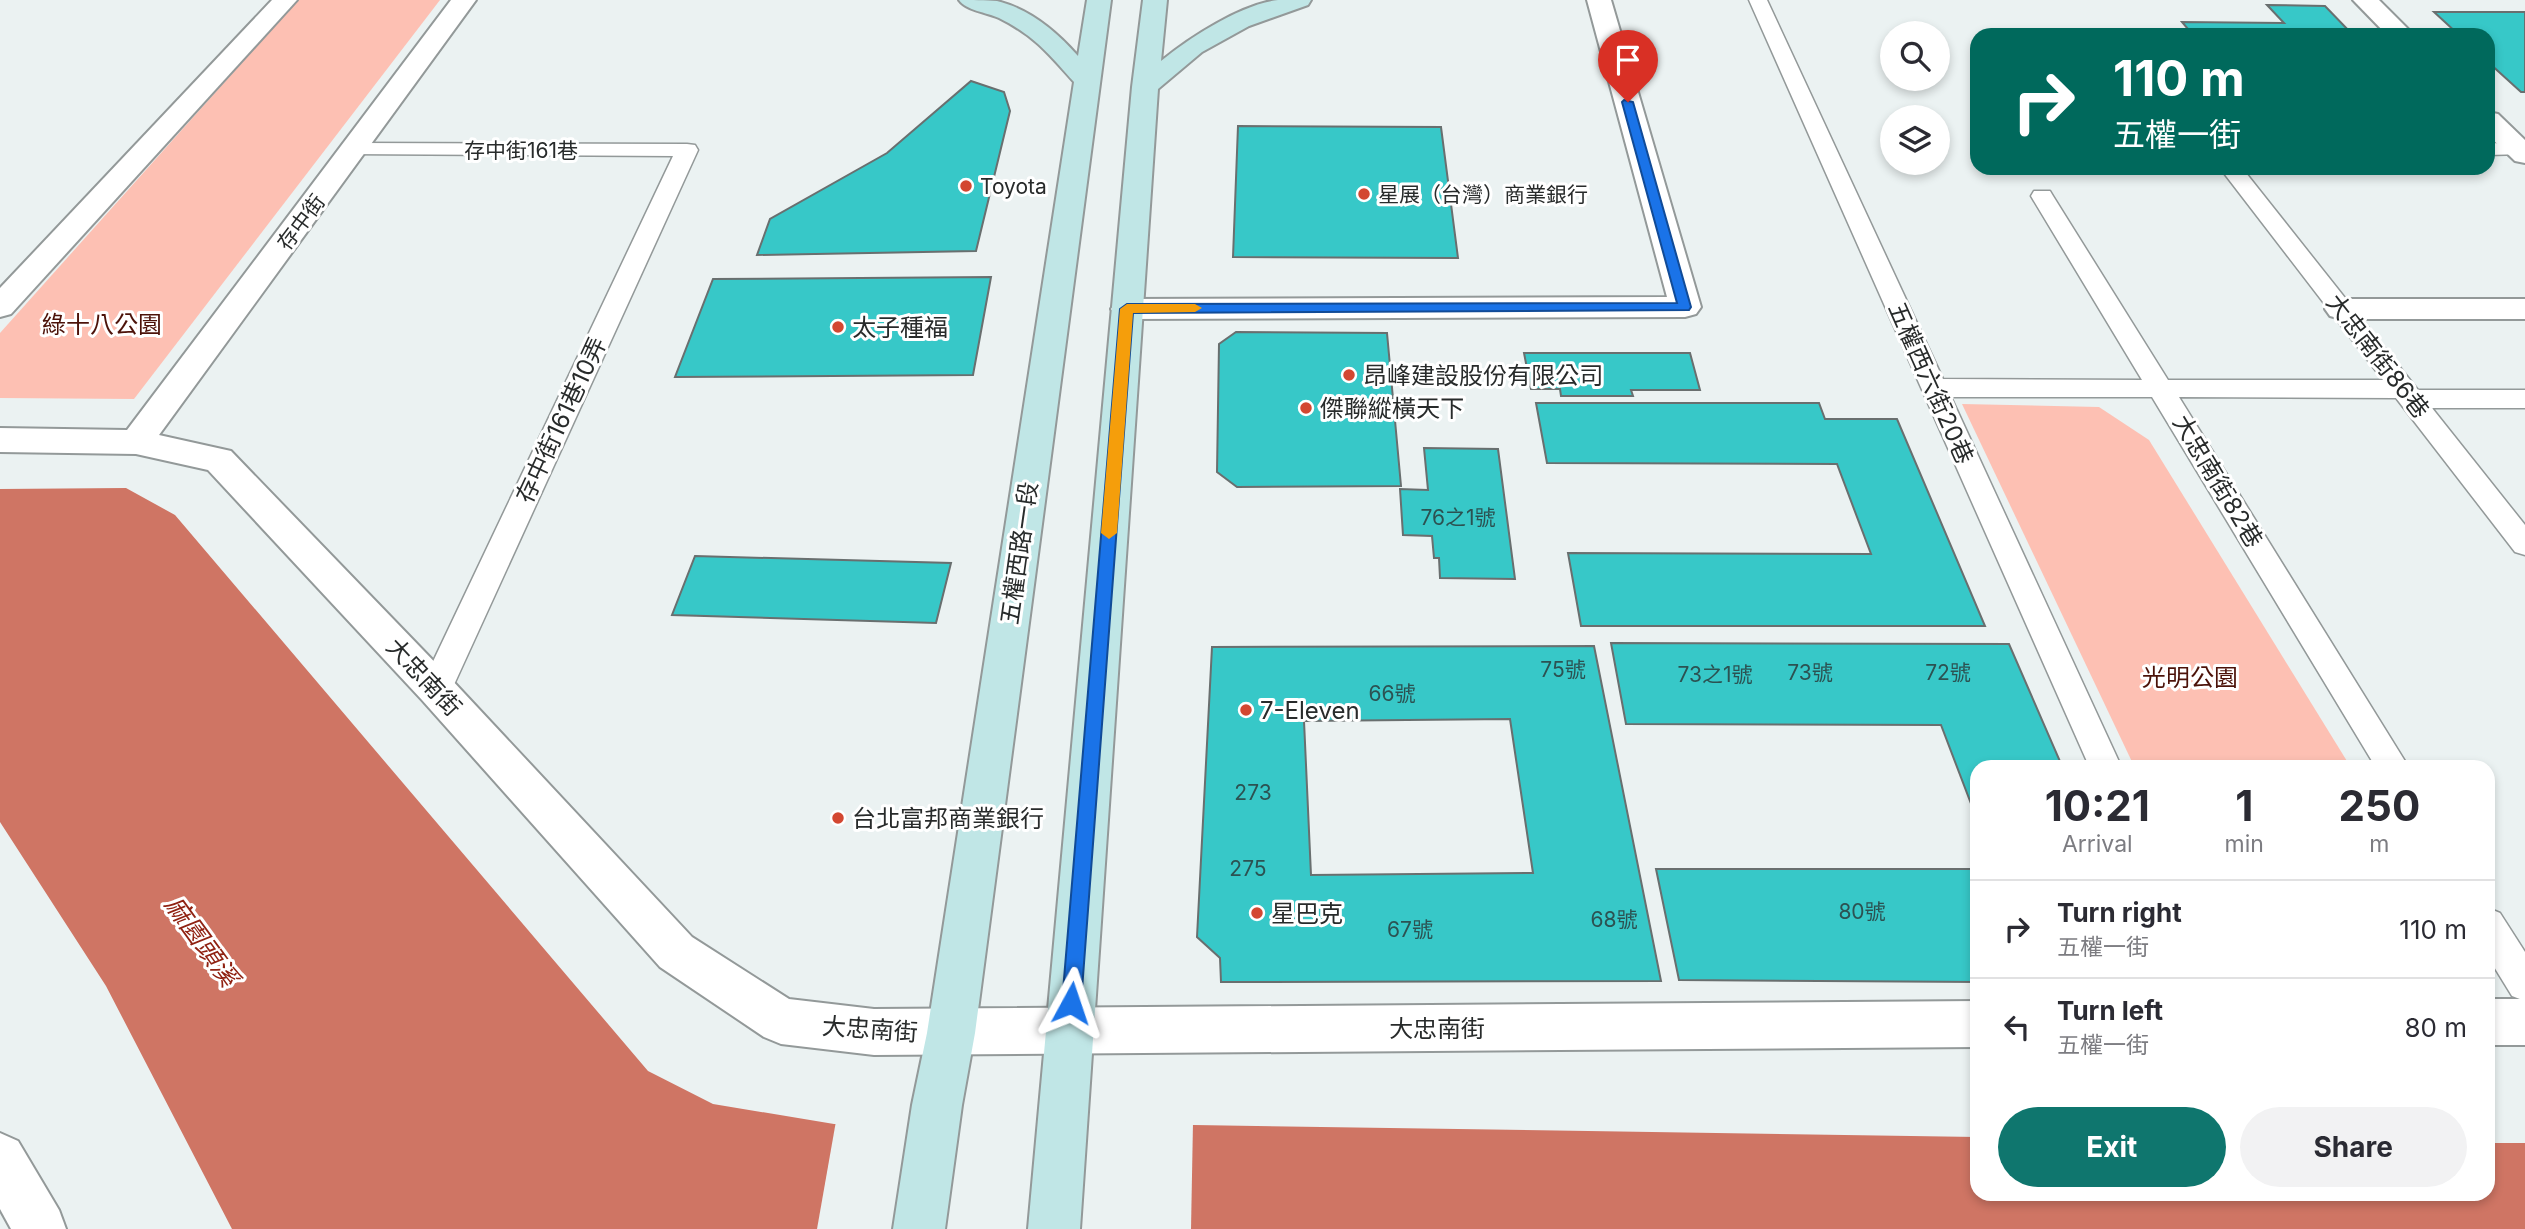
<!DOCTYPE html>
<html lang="en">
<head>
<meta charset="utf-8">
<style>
	body { margin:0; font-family:Inter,"Noto Sans TC",sans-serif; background:#f2f2f3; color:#2b2b33; height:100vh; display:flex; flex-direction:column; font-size:26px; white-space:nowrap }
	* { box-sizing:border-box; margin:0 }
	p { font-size:23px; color:#7c7c81 }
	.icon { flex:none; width:38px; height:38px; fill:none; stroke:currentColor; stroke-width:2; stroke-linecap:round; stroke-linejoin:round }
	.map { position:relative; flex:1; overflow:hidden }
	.sheet { position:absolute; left:1970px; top:760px; width:525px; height:441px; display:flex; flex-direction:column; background:#fff; border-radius:21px; box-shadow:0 4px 10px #0003 }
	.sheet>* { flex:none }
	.guide { position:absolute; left:1970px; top:28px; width:525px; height:147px; border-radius:21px; box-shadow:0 4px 10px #0003; background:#00695c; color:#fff; overflow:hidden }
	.tools { position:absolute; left:1880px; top:21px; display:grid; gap:14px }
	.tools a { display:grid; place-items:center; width:70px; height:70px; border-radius:50%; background:#fff; box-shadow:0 4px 10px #0003; font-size:35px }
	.pin { position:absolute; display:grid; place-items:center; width:60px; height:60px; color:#fff; margin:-72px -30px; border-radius:50% 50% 50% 0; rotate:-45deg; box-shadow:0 0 7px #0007 }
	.pin .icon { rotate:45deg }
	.me { position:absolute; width:77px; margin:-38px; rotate:5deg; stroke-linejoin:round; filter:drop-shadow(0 0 5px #0008) }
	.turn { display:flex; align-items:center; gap:24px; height:147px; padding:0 28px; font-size:32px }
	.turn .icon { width:91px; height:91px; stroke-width:2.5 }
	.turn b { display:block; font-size:49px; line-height:60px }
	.eta { display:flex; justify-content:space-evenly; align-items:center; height:119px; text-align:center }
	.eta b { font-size:42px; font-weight:700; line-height:49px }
	.button { display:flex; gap:14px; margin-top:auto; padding:14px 28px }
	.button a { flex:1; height:80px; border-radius:42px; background:#0f766e; color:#fff; font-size:28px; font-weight:700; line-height:80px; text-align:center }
	.button a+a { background:#f2f2f3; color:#2b2b33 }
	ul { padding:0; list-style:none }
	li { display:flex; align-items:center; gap:21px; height:98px; padding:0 28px; border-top:2px solid #e1e1e2 }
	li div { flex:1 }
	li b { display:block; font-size:26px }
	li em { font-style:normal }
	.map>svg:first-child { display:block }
</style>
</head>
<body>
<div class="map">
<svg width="2525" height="1229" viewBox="0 0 2525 1229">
	<rect width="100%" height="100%" fill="#ebf2f2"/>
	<g fill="#fdc0b3">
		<polygon points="298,0 440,0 134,399 0,398 0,333"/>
		<polygon points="1962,404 2099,407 2149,440 2350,766 2134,766"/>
	</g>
	<polygon fill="#cf7564" points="126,488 175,515 648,1071 713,1104 834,1124 1194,1125 1977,1137 1978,1194 2488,1194 2489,1143 2525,1143 2525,1229 232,1229 106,986 0,822 0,489"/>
	<polygon fill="#ebf2f2" points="951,1120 1193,1122 1191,1229 817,1229 836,1121"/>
	<g fill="#37c8c8" stroke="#696f6f" stroke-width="2" fill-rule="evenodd">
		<polygon points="2267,5 2325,6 2353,35 2193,35 2182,22 2284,23"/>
		<polygon points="2434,12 2525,12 2525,92 2521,92 2488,62 2488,35 2459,35"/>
		<polygon points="971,81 1004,92 1010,111 976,251 757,255 770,219 887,153"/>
		<polygon points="1238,126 1441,127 1458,258 1233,257"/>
		<polygon points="991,277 973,375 675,377 713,279"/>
		<polygon points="1236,332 1387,333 1401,486 1237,487 1217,472 1219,344"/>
		<polygon points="1524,353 1690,353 1700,390 1631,390 1633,396 1561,396 1560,389 1531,389"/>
		<polygon points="1536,403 1819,403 1825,419 1897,419 1985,626 1581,626 1568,553 1871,554 1837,464 1547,463"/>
		<polygon points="1424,448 1498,449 1515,579 1440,578 1439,558 1434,558 1432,536 1403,535 1400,489 1428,490"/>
		<polygon points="695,556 951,563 936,623 672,615"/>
		<polygon points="1611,643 2009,644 2062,766 1978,766 1978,822 1941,725 1626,724"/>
		<path d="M1594 646 1661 981 1221 982 1220 958 1197 937 1212 647ZM1510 719 1533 873 1311 875 1304 721Z"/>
		<polygon points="1656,869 1978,869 1978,982 1679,980"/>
	</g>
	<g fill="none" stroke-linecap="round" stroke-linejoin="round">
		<g stroke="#939999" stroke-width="3">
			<g id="service">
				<polygon points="1749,0 1767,0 1943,379 2142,380 2031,196 2034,191 2050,191 2053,196 2168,380 2383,380 2220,168 2242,168 2418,390 2525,390 2525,408 2432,408 2525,525 2525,555 2515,552 2396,398 2179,397 2408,766 2375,766 2152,397 1951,397 2121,766 2089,766"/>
				<polygon points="355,143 687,144 695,145 698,150 452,689 447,698 436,701 425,698 420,689 673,156 347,154 344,149 347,144"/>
				<polygon points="2488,143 2525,144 2525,154 2488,155"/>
				<polygon points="2488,908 2500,913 2525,952 2525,1001 2512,996 2488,957"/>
			</g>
		</g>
		<g stroke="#939999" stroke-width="4">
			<g id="minor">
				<polygon points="272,0 297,0 11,314 0,317 0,288"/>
				<polygon points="451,0 476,0 159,435 231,451 450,678 692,937 789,999 874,1009 1978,1001 1978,1047 874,1055 781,1044 764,1037 660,967 422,700 208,470 136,454 0,452 0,428 127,430"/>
				<polygon points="1587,0 1611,0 1701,307 1696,314 1685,317 1127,319 1116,316 1111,309 1116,302 1127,299 1667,297"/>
				<polygon points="2353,0 2379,0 2414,35 2387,35"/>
				<polygon points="2488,112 2498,114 2525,140 2525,163 2515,161 2488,135"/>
				<polygon points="2341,299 2525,299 2525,319 2341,319 2330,316 2325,309 2330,302"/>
				<rect x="2488" y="999" width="37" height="46"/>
				<polygon points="0,1133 18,1141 59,1210 66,1229 11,1229 0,1209"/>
			</g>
		</g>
		<g stroke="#939999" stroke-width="4">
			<g id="secondary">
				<path d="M959 0C971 0 986 0 997 1 1030 9 1056 31 1078 56L1087 0H1111L975 1033 962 1105 945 1229H893L912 1105 927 1033 1074 82C1048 53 1035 36 999 18 986 12 967 11 959 0Z"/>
				<path d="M1143 0H1167L1161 61C1189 38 1241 4 1278 0 1289 0 1300 0 1311 0L1308 5 1249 26 1202 52 1158 89 1080 1229H1028L1132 87Z"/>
			</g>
		</g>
		<use href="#service" fill="#fff" fill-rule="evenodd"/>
		<use href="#minor" fill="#fff" fill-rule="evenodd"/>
		<use href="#secondary" fill="#c0e6e6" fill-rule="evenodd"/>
	</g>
	<polygon fill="#1a73e8" stroke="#114b97" stroke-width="2" points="1624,100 1633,102 1691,307 1689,310 1133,313 1081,1003 1078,1010 1071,1013 1064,1010 1062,1003 1120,309 1127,304 1677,303 1622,102"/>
	<polygon fill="#f59e0b" points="1127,304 1195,304 1202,308 1195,312 1133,313 1117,533 1109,539 1101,533 1120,309"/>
	<g fill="#d34731" stroke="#fff" stroke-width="2.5">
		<circle cx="966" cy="186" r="7"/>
		<circle cx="1364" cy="194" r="7"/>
		<circle cx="838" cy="327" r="7"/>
		<circle cx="1349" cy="375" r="7"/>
		<circle cx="1306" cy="408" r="7"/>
		<circle cx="1246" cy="710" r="7"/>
		<circle cx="838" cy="818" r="7"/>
		<circle cx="1257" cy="913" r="7"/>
	</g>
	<g text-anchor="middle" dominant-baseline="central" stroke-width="6" stroke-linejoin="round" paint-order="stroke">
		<g font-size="21" fill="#282b2b" stroke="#fff">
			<text x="521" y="150">存中街161巷</text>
			<text transform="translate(301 222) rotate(-53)">存中街</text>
		</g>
		<g font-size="21" fill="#282b2b" stroke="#fff" text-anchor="start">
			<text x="980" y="186">Toyota</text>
			<text x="1378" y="194">星展（台灣）商業銀行</text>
		</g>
		<g font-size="21" fill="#2c5252">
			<text x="1458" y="517">76之1號</text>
			<text x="1563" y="669">75號</text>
			<text x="1810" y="672">73號</text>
			<text x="1948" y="672">72號</text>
			<text x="1715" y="674">73之1號</text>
			<text x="1392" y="693">66號</text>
			<text x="1253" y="792">273</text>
			<text x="1248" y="868">275</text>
			<text x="1862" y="911">80號</text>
			<text x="1614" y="919">68號</text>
			<text x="1410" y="929">67號</text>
		</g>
		<g font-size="24" fill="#4c1209" stroke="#fff">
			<text x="102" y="324">綠十八公園</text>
			<text x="2190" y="677">光明公園</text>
		</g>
		<g font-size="24" fill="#282b2b" stroke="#fff" text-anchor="start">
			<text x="852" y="327">太子種福</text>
			<text x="1363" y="375">昂峰建設股份有限公司</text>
			<text x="1320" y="408">傑聯縱橫天下</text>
			<text x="1260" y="710">7-Eleven</text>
			<text x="852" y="818">台北富邦商業銀行</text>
			<text x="1271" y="913">星巴克</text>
		</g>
		<g font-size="24" fill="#282b2b" stroke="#fff">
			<text transform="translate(2378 356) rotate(52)">大忠南街86巷</text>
			<text transform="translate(1931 383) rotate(66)">五權西六街20巷</text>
			<text transform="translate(561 420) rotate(-65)">存中街161巷10弄</text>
			<text transform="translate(2218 481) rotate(59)">大忠南街82巷</text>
			<text transform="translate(1019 553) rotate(-82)">五權西路一段</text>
			<text transform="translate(424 677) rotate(47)">大忠南街</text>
			<text x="1437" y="1028">大忠南街</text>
			<text transform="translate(870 1029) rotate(4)">大忠南街</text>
		</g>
		<g font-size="26" font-style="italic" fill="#902212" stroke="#fff">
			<text transform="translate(202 941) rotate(54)">麻園頭溪</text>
		</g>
	</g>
</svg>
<div class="tools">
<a><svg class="icon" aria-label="search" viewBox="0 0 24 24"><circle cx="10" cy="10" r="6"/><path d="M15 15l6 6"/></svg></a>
<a><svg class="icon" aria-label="layers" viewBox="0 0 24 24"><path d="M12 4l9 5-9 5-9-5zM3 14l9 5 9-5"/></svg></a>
</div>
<div class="pin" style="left:1628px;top:102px;background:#d93025"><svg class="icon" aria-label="arrive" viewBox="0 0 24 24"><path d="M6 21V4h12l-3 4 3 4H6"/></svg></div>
<svg class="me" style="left:1071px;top:1003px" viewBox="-20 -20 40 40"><path d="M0-17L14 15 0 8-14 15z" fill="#1a73e8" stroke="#fff" stroke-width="4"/></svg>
<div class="guide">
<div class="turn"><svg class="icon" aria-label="right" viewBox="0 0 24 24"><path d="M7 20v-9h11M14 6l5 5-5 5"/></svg><div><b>110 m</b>五權一街</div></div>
</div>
<section class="sheet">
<div class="eta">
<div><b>10:21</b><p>Arrival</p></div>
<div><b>1</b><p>min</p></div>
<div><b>250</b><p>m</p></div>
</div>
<ul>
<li><svg class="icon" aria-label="right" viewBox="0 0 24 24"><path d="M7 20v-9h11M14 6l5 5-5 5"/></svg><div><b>Turn right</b><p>五權一街</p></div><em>110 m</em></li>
<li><svg class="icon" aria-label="left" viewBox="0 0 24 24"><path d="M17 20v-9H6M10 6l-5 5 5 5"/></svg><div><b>Turn left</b><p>五權一街</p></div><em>80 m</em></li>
</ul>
<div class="button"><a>Exit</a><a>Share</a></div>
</section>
</div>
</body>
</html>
